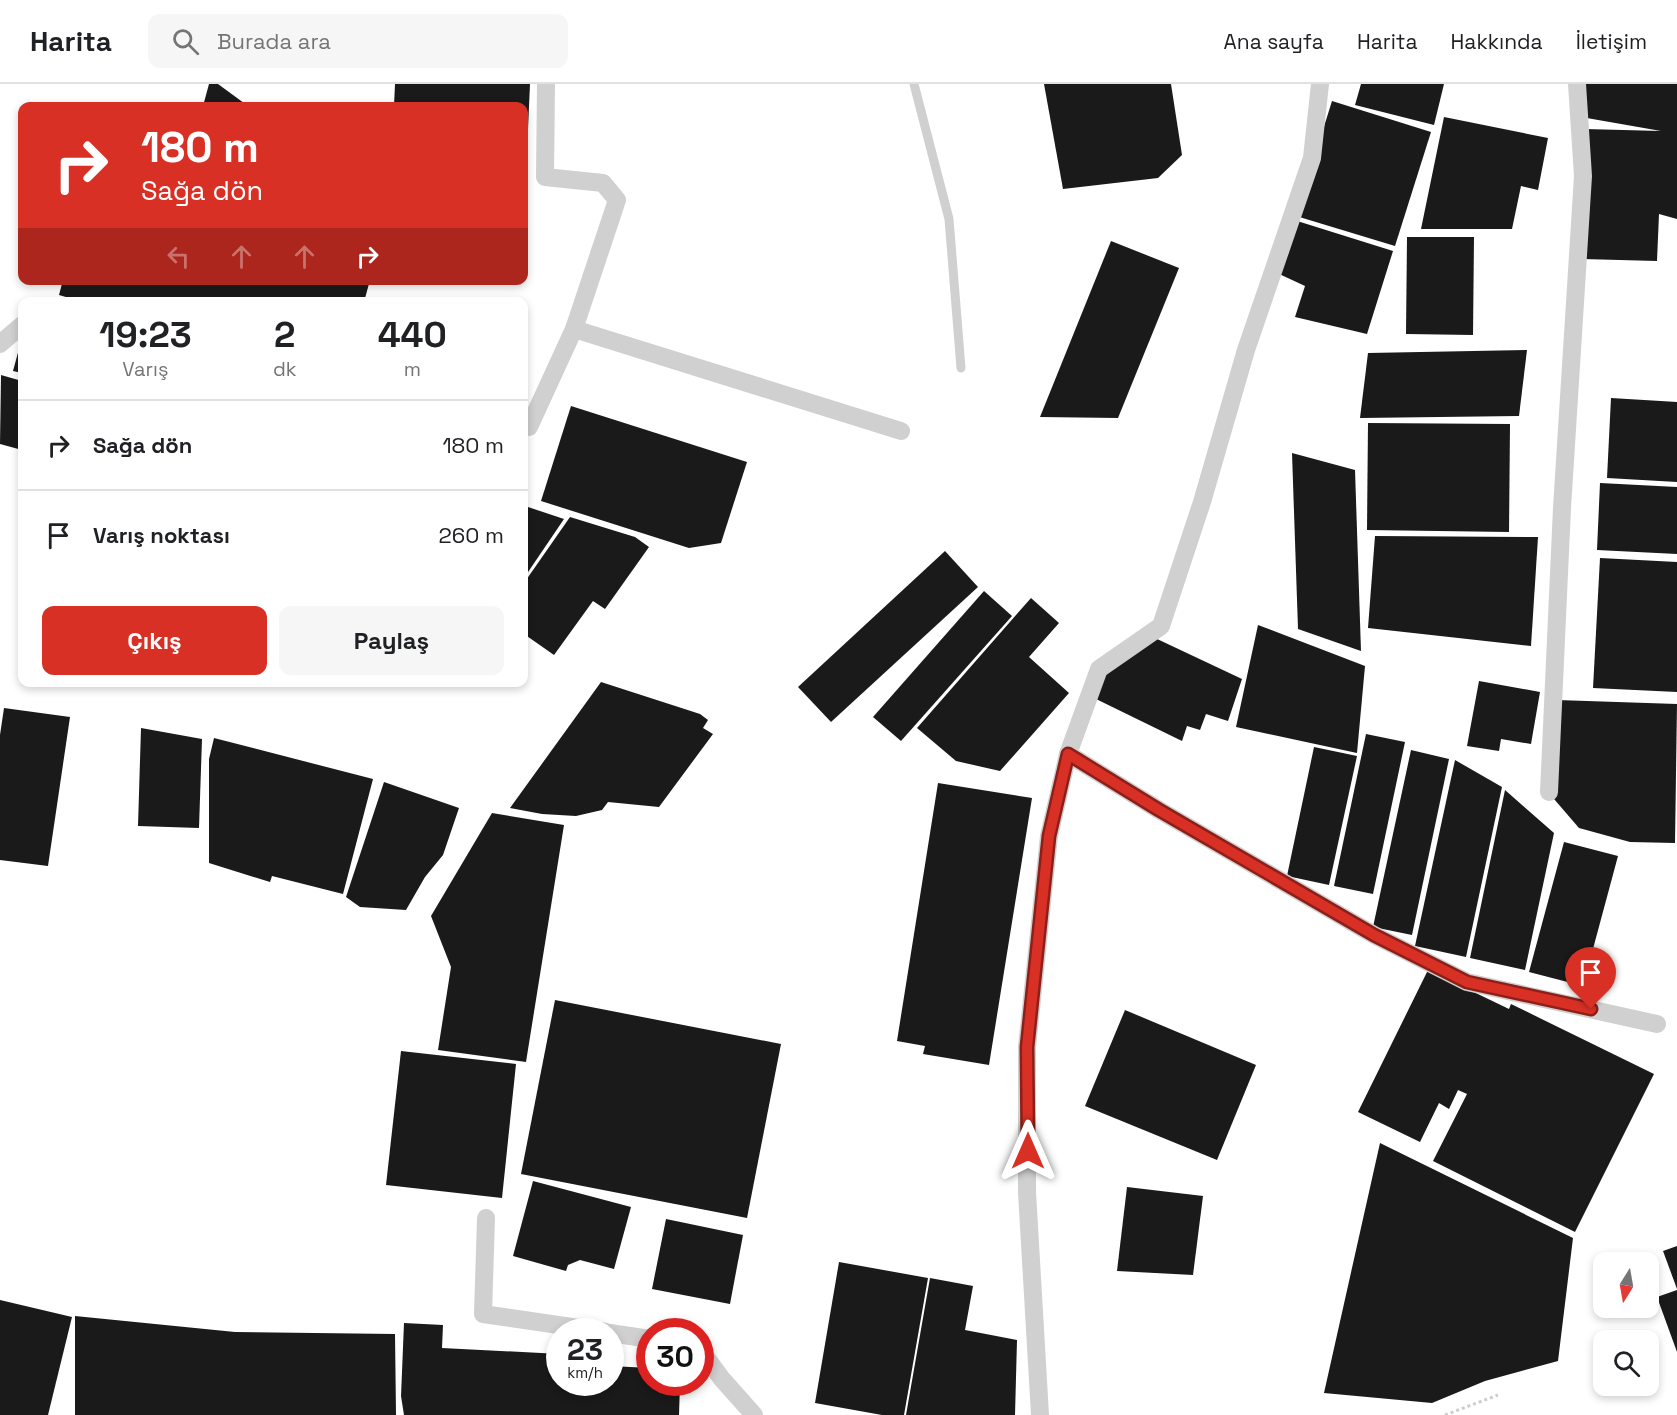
<!DOCTYPE html>
<html lang="tr">
<head>
<meta charset="utf-8">
<style>
	body { margin:0; font-family:"Space Grotesk",sans-serif; background:#f6f6f6; color:#202124; height:100vh; display:flex; flex-direction:column; font-size:22px; white-space:nowrap }
	* { box-sizing:border-box; margin:0 }
	p { font-size:20px; color:#757577 }
	.icon { flex:none; width:33px; height:33px; fill:none; stroke:currentColor; stroke-width:2; stroke-linecap:round; stroke-linejoin:round }
	.map { position:relative; flex:1; overflow:hidden }
	.side { position:absolute; left:18px; top:213px; width:510px; height:390px; display:flex; flex-direction:column; background:#fff; border-radius:12px; box-shadow:0 3px 9px #0003 }
	.side>* { flex:none }
	.top-card { position:absolute; left:18px; top:18px; width:510px; height:183px; border-radius:12px; box-shadow:0 3px 9px #0003; background:#d93025; color:#fff; overflow:hidden }
	.needle { width:39px; rotate:191deg }
	.fabs { position:absolute; left:1593px; top:1168px; display:grid; gap:12px }
	.fabs a { display:grid; place-items:center; width:66px; height:66px; border-radius:12px; background:#fff; box-shadow:0 3px 9px #0003; font-size:30px }
	.speed { position:absolute; left:546px; top:1234px; display:flex; gap:12px; font-size:30px; font-weight:700; text-align:center }
	.speed>* { display:grid; place-content:center; width:78px; height:78px; border-radius:50%; background:#fff; box-shadow:0 3px 9px #0003; line-height:1 }
	.speed small { font-size:15px; font-weight:400 }
	.speed .limit { border:9px solid #d22; background:#fff; color:#111 }
	.pin { position:absolute; display:grid; place-items:center; width:51px; height:51px; color:#fff; margin:-62px -26px; border-radius:50% 50% 50% 0; rotate:-45deg; box-shadow:0 0 6px #0007 }
	.pin .icon { rotate:45deg }
	.me { position:absolute; width:66px; margin:-33px; rotate:0deg; stroke-linejoin:round; filter:drop-shadow(0 0 4px #0008) }
	.turn { display:flex; align-items:center; gap:21px; height:126px; padding:0 24px; font-size:27px }
	.turn .icon { width:78px; height:78px; stroke-width:2.5 }
	.turn b { display:block; font-size:42px; line-height:51px }
	.lanes { display:flex; align-items:center; height:57px; padding:0 24px; background:#0003; justify-content:center; gap:30px; direction:ltr }
	.lanes .off { opacity:.35 }
	.eta { display:flex; justify-content:space-evenly; align-items:center; height:102px; text-align:center }
	.eta b { font-size:36px; font-weight:800; line-height:42px }
	.action { display:flex; gap:12px; margin-top:auto; padding:12px 24px }
	.action a { flex:1; height:69px; border-radius:12px; background:#d93025; color:#fff; font-size:24px; font-weight:800; line-height:69px; text-align:center }
	.action a+a { background:#f6f6f6; color:#202124 }
	ul { padding:0; list-style:none }
	li { display:flex; align-items:center; gap:18px; height:90px; padding:0 24px; border-top:2px solid #e0e0e0 }
	li div { flex:1 }
	li b { display:block; font-size:22px }
	li em { font-style:normal }
	header { display:flex; align-items:center; gap:36px; box-sizing:border-box; height:84px; padding:0 30px; background:#fff; border-bottom:2px solid #e0e0e0 }
	header strong { font-size:28px }
	nav { display:flex; gap:33px; margin-inline-start:auto; font-size:21px }
	.search { width:420px; height:54px; background:#f6f6f6; display:flex; align-items:center; gap:15px; box-sizing:border-box; padding:0 21px; border-radius:12px; color:#757577; font-size:22px }
	.map>svg:first-child { display:block }
</style>
</head>
<body>
<header>
<strong>Harita</strong>
<div class="search"><svg class="icon" aria-label="search" viewBox="0 0 24 24"><circle cx="10" cy="10" r="6"/><path d="M15 15l6 6"/></svg>Burada ara</div>
<nav><a>Ana sayfa</a><a>Harita</a><a>Hakkında</a><a>İletişim</a></nav>
</header>
<div class="map">
<svg width="1677" height="1331" viewBox="0 0 1677 1331">
	<rect width="100%" height="100%" fill="#fff"/>
	<g fill="#1a1a1a">
		<polygon points="209,0 218,0 248,22 203,22"/>
		<polygon points="395,0 530,0 526,90 524,90 524,22 394,22"/>
		<polygon points="1044,0 1171,0 1182,71 1158,94 1063,105"/>
		<polygon points="1361,0 1444,0 1434,41 1355,21"/>
		<polygon points="1578,0 1677,0 1677,135 1659,130 1657,177 1582,175 1585,45 1661,47 1581,33"/>
		<polygon points="1332,17 1431,48 1395,162 1296,132"/>
		<polygon points="1444,33 1548,54 1538,106 1521,102 1512,145 1421,145"/>
		<polygon points="1294,136 1393,167 1367,250 1295,233 1305,202 1277,189"/>
		<polygon points="1407,153 1474,153 1473,251 1406,250"/>
		<polygon points="1111,157 1179,184 1118,334 1040,333"/>
		<polygon points="63,196 370,196 364,218 83,218 59,211"/>
		<polygon points="22,254 22,289 13,287"/>
		<polygon points="1527,266 1519,332 1360,334 1368,269"/>
		<polygon points="1,291 22,297 22,366 0,360"/>
		<polygon points="1611,314 1677,318 1677,398 1607,394"/>
		<polygon points="571,322 747,378 721,459 689,464 541,417"/>
		<polygon points="1368,339 1510,340 1509,448 1367,446"/>
		<polygon points="1292,369 1355,386 1361,567 1298,545"/>
		<polygon points="1600,399 1677,403 1677,470 1597,466"/>
		<polygon points="528,423 564,435 524,494 524,430"/>
		<polygon points="570,433 635,453 649,463 605,525 593,517 554,571 524,550 524,499"/>
		<polygon points="1375,452 1538,453 1531,562 1368,544"/>
		<polygon points="945,467 978,503 831,638 798,603"/>
		<polygon points="1600,474 1677,478 1677,608 1593,604"/>
		<polygon points="984,507 1012,532 901,657 873,633"/>
		<polygon points="1031,514 1059,539 1029,573 1069,609 1000,687 956,677 917,644"/>
		<polygon points="1258,541 1365,582 1357,669 1236,643"/>
		<polygon points="1155,554 1242,595 1228,637 1206,630 1200,646 1187,642 1182,657 1096,615 1106,584"/>
		<polygon points="1479,597 1540,608 1531,660 1501,655 1499,667 1467,662"/>
		<polygon points="601,598 700,630 708,636 703,644 713,650 659,723 608,718 602,726 576,732 542,730 510,724"/>
		<polygon points="1557,616 1677,620 1675,759 1630,758 1579,744 1554,715"/>
		<polygon points="4,624 70,633 48,782 0,776 0,651"/>
		<polygon points="141,644 202,655 199,744 138,742"/>
		<polygon points="1366,650 1405,658 1373,810 1334,802"/>
		<polygon points="214,654 373,695 343,810 272,792 270,798 209,779 209,675"/>
		<polygon points="1314,663 1357,672 1329,801 1287,792"/>
		<polygon points="1411,666 1449,675 1412,851 1373,843"/>
		<polygon points="1455,676 1502,703 1466,873 1415,862"/>
		<polygon points="384,698 459,724 443,771 425,793 406,826 360,823 346,813"/>
		<polygon points="938,699 1032,714 989,981 923,970 925,962 897,957"/>
		<polygon points="1505,706 1554,749 1525,886 1470,874"/>
		<polygon points="492,729 564,741 526,978 438,966 451,883 431,832"/>
		<polygon points="1564,758 1618,772 1583,902 1529,888"/>
		<polygon points="1428,886 1509,925 1511,920 1654,990 1575,1148 1433,1077 1467,1010 1458,1006 1449,1025 1439,1019 1420,1058 1358,1028"/>
		<polygon points="555,916 781,960 747,1134 521,1090"/>
		<polygon points="1125,926 1256,981 1217,1076 1085,1022"/>
		<polygon points="401,967 516,980 502,1114 386,1101"/>
		<polygon points="1380,1059 1573,1154 1558,1277 1485,1297 1432,1319 1324,1309"/>
		<polygon points="533,1097 631,1123 614,1185 580,1176 568,1181 566,1187 513,1172"/>
		<polygon points="1127,1103 1203,1112 1193,1191 1117,1187"/>
		<polygon points="666,1135 743,1151 730,1220 652,1205"/>
		<polygon points="1677,1162 1677,1205 1663,1167"/>
		<polygon points="839,1178 928,1194 904,1331 882,1331 815,1319"/>
		<polygon points="930,1194 973,1202 965,1246 1017,1256 1015,1331 906,1331"/>
		<polygon points="1677,1206 1677,1268 1657,1213"/>
		<polygon points="0,1216 72,1233 48,1331 0,1331"/>
		<polygon points="75,1232 235,1248 395,1250 396,1331 75,1331"/>
		<polygon points="404,1239 443,1241 442,1264 560,1270 560,1299 610,1299 610,1282 650,1284 650,1299 680,1299 679,1331 404,1331 401,1312"/>
	</g>
	<g fill="none" stroke-linecap="round" stroke-linejoin="round">
		<polyline stroke="#cdcdcd" stroke-width="3" stroke-dasharray="3 3" stroke-linecap="butt" points="1445,1331 1498,1311"/>
		<polyline stroke="#d0d0d0" stroke-width="9" points="914,0 949,135 961,284"/>
		<g stroke="#d0d0d0" stroke-width="18">
			<polyline points="546,0 545,93 603,99 617,116 574,245"/>
			<polyline points="1320,0 1312,74 1246,266 1202,418 1161,542 1099,585 1068,670 1159,726 1374,851 1467,898 1657,940"/>
			<polyline points="0,260 22,241"/>
			<polyline points="524,341 529,343 574,245 901,347"/>
			<polyline points="1549,708 1562,424 1583,92 1577,0"/>
			<polyline points="486,1134 483,1230 606,1248"/>
			<polyline points="610,1249 650,1255"/>
			<polyline points="700,1265 722,1295 754,1331"/>
			<polyline points="1040,1331 1027,1108 1027,963 1049,752 1068,670"/>
		</g>
	</g>
	<g fill="none" stroke-linecap="round" stroke-linejoin="round">
		<g stroke="#8d1f18" stroke-width="15">
			<polyline id="route" points="1028,1067 1027,963 1049,752 1068,670 1159,726 1374,851 1467,898 1591,925"/>
		</g>
		<use href="#route" stroke="#d93025" stroke-width="10"/>
	</g>
</svg>
<div class="fabs">
<a><svg class="needle" viewBox="-14 -14 28 28"><path d="M0-13l5 13h-10z" fill="#e53935"/><path d="M0 13l5-13h-10z" fill="#757577"/></svg></a>
<a><svg class="icon" aria-label="search" viewBox="0 0 24 24"><circle cx="10" cy="10" r="6"/><path d="M15 15l6 6"/></svg></a>
</div>
<div class="speed"><div>23<small>km/h</small></div><div class="limit">30</div></div>
<div class="pin" style="left:1591px;top:925px;background:#d93025"><svg class="icon" aria-label="arrive" viewBox="0 0 24 24"><path d="M6 21V4h12l-3 4 3 4H6"/></svg></div>
<svg class="me" style="left:1028px;top:1067px" viewBox="-20 -20 40 40"><path d="M0-17L14 15 0 8-14 15z" fill="#d93025" stroke="#fff" stroke-width="4"/></svg>
<div class="top-card">
<div class="turn"><svg class="icon" aria-label="right" viewBox="0 0 24 24"><path d="M7 20v-9h11M14 6l5 5-5 5"/></svg><div><b>180 m</b>Sağa dön</div></div>
<div class="lanes"><svg class="icon off" aria-label="left" viewBox="0 0 24 24"><path d="M17 20v-9H6M10 6l-5 5 5 5"/></svg><svg class="icon off" aria-label="ahead" viewBox="0 0 24 24"><path d="M12 20V5M6 11l6-6 6 6"/></svg><svg class="icon off" aria-label="ahead" viewBox="0 0 24 24"><path d="M12 20V5M6 11l6-6 6 6"/></svg><svg class="icon" aria-label="right" viewBox="0 0 24 24"><path d="M7 20v-9h11M14 6l5 5-5 5"/></svg></div>
</div>
<section class="side">
<div class="eta">
<div><b>19:23</b><p>Varış</p></div>
<div><b>2</b><p>dk</p></div>
<div><b>440</b><p>m</p></div>
</div>
<ul>
<li><svg class="icon" aria-label="right" viewBox="0 0 24 24"><path d="M7 20v-9h11M14 6l5 5-5 5"/></svg><div><b>Sağa dön</b></div><em>180 m</em></li>
<li><svg class="icon" aria-label="arrive" viewBox="0 0 24 24"><path d="M6 21V4h12l-3 4 3 4H6"/></svg><div><b>Varış noktası</b></div><em>260 m</em></li>
</ul>
<div class="action"><a>Çıkış</a><a>Paylaş</a></div>
</section>
</div>
</body>
</html>
